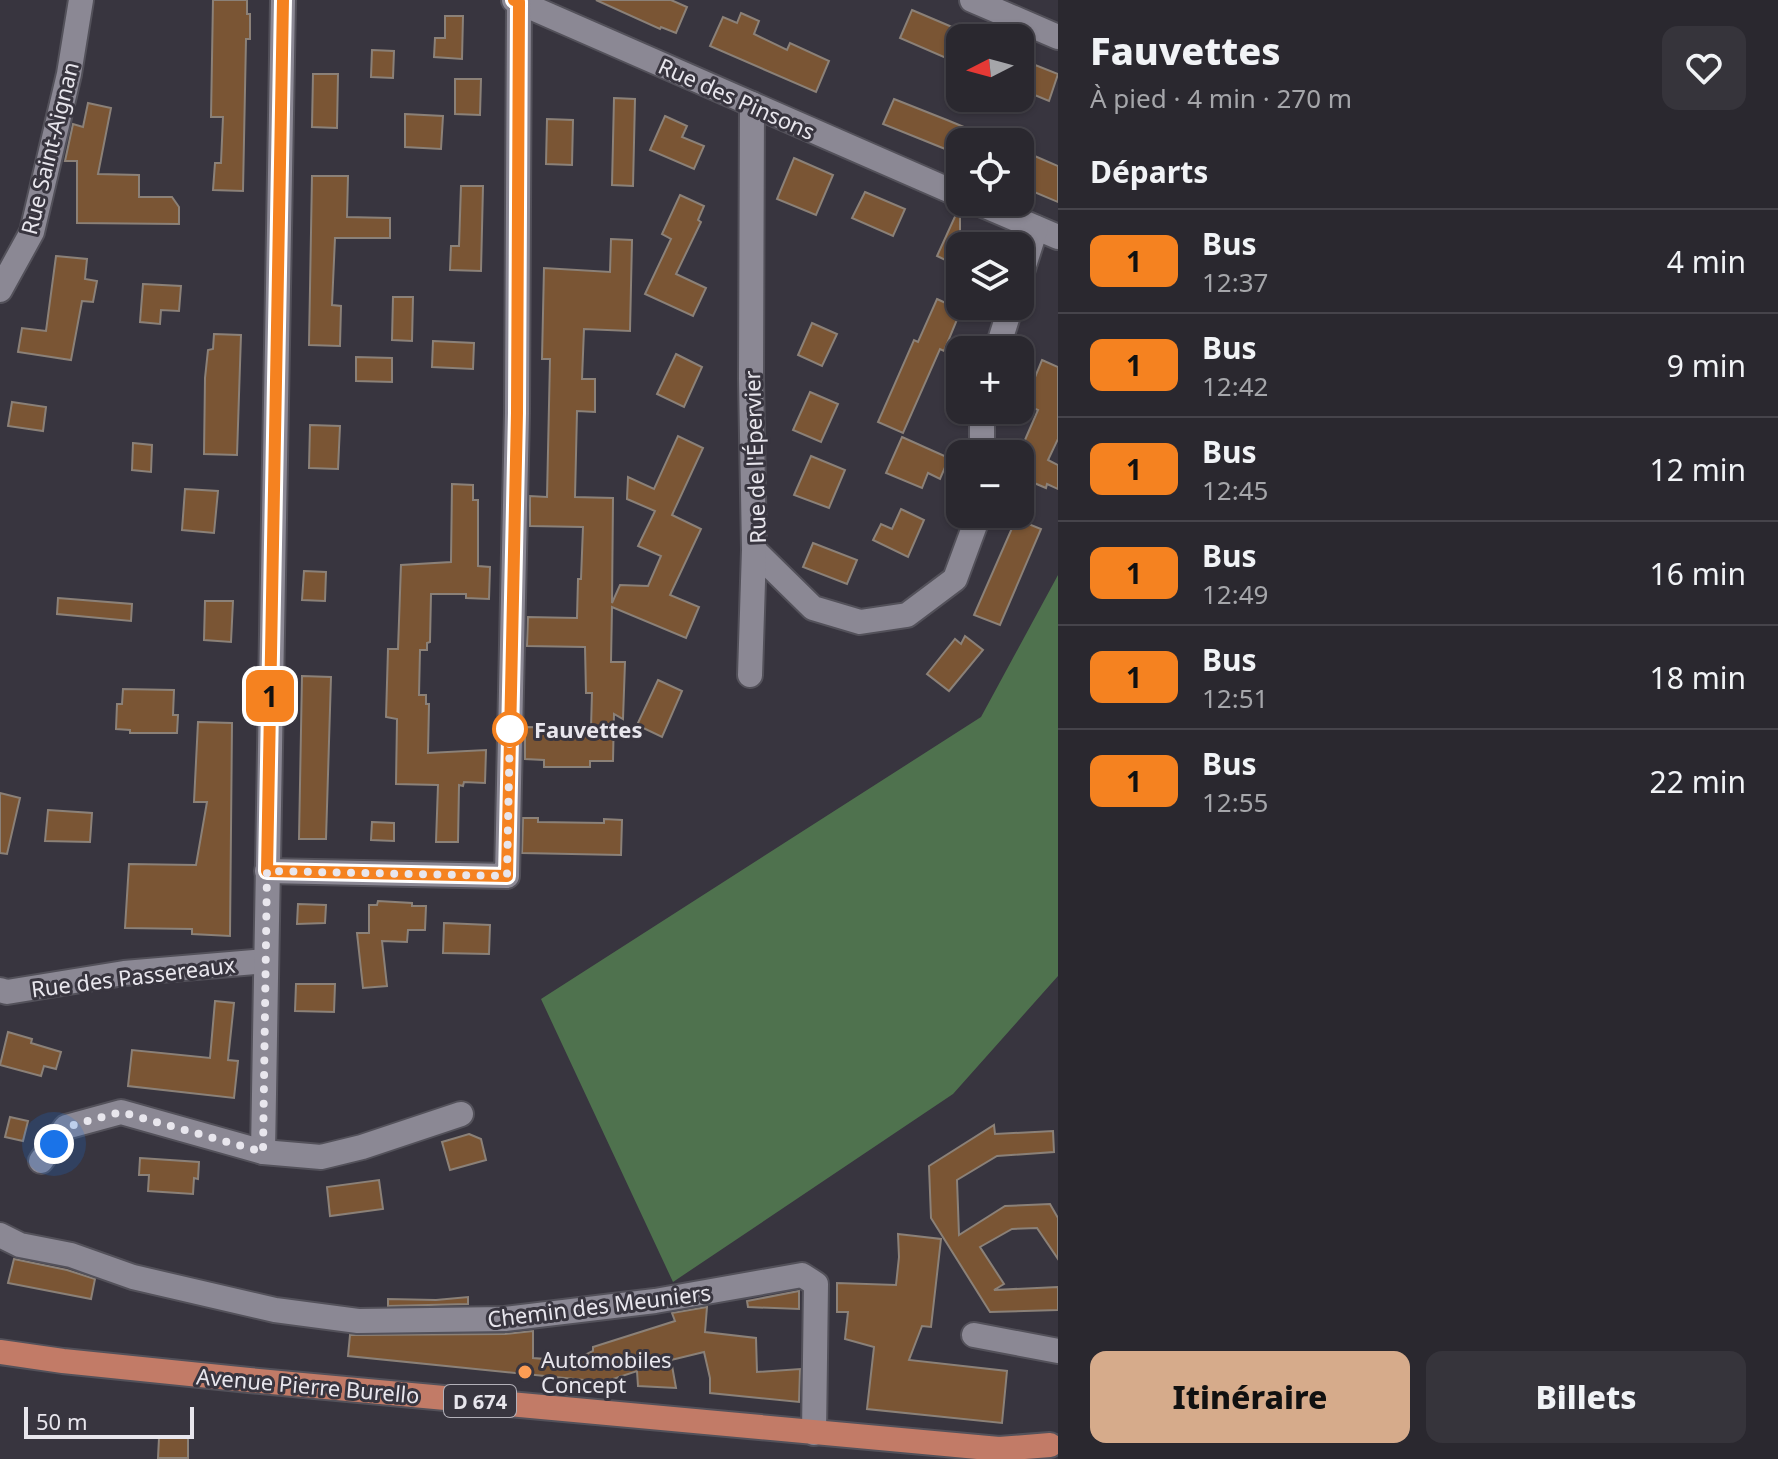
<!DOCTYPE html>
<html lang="fr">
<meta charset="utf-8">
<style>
body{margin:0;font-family:"Noto Sans",sans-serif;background:#36343b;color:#f1f3f6;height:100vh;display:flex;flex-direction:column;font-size:30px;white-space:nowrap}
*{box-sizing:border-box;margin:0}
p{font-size:26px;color:#a5a6aa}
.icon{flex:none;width:44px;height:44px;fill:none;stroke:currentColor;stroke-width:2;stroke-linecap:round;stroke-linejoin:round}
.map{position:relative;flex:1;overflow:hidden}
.details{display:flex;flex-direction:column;background:#2a282f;width:720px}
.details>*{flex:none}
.badge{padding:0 16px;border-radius:12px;font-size:28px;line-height:52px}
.needle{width:52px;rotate:264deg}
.tools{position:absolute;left:946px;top:24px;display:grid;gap:16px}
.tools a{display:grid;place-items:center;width:88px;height:88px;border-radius:16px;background:#2a282f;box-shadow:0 2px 6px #0004,0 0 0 2px #46444b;font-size:40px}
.scale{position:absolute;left:24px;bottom:20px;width:170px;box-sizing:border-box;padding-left:8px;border:4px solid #e8e6ed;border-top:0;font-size:22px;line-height:28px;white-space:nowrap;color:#e8e6ed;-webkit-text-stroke:6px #38353f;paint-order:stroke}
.you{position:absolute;width:40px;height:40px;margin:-20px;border:6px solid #fff;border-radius:50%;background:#1a73e8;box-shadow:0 0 0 12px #1a73e833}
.map>.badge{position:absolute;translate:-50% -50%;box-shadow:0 0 0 4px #fff}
h2{padding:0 32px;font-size:30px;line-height:72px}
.round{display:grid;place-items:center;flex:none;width:84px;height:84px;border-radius:16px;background:#36343b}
.headline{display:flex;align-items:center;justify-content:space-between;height:136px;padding:0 32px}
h1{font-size:38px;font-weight:800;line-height:60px}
.action{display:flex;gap:16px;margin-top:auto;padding:16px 32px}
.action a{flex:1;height:92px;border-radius:16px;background:#d6ab8b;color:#111;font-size:32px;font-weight:800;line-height:92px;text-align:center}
.action a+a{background:#36343b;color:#f1f3f6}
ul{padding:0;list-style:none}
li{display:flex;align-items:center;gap:24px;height:104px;padding:0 32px;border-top:2px solid #46444b}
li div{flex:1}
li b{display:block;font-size:30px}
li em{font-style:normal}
li .badge{min-width:88px;font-weight:700;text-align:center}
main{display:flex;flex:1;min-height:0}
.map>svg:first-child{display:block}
.forest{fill:#4f724e}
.building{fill:#7a5534;stroke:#8b8178;stroke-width:2}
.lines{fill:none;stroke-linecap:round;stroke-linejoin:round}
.minor-casing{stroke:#53515a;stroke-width:28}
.major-casing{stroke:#53515a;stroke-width:28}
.minor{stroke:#8b8894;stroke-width:24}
.major{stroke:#c27b67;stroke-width:24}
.line-casing{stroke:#fff;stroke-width:18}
.line{stroke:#f58220;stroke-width:12}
.walk{stroke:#e8e6ed;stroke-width:8;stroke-dasharray:0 14.4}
.stop-dot{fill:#fff;stroke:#f58220;stroke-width:4}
.poi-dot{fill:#fd9d54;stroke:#38353f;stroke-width:3}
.labels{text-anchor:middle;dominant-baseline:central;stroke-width:6;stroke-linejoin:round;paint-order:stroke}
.shield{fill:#38353f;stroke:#b3b1b9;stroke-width:2}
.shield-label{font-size:20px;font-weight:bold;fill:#e8e6ed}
.street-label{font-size:22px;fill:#e8e6ed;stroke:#38353f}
.stop-label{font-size:22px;font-weight:bold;fill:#e8e6ed;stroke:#38353f;text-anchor:start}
.poi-label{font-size:22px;fill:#e8e6ed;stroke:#38353f;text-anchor:start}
</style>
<main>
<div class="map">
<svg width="1058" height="1459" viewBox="0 0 1058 1459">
<rect width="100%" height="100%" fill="#38353f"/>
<!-- forest -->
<polygon class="forest" points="1058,575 1058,976 953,1094 673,1282 541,999 981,717"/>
<!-- building -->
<g class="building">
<polygon points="213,0 247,0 247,14 250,14 250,39 246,39 243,191 213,190 215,163 221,163 223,117 211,117"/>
<polygon points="596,0 671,0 687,7 676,33 661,27 660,29"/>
<polygon points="912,10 978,38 960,38 960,64 900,38"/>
<polygon points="741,13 759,21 754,34 787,50 790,43 829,61 816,92 710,46 723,17 737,23"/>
<polygon points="445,16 463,16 462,59 434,57 435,38 445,38"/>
<polygon points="372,50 394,51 393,78 371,77"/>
<polygon points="1020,59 1058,74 1049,101 1020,89"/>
<polygon points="313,74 338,74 337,128 312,127"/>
<polygon points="455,79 481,79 480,115 455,114"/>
<polygon points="614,98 635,99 633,186 612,185"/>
<polygon points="894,99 947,120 1000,142 960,142 960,155 918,138 883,124"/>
<polygon points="88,103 111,108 98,174 139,175 139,197 172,197 179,207 179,224 77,223 77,161 65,161 73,124 83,127"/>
<polygon points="405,114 443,116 441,149 405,147"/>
<polygon points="665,116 687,126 682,137 704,146 694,169 650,150"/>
<polygon points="547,119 573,120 572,165 546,164"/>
<polygon points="1030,154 1058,166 1058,202 1020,186 1020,176"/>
<polygon points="794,158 833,175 816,215 777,199"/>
<polygon points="312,176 348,176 347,217 390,218 390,238 335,238 332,305 341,306 340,346 309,345"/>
<polygon points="461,186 483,186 481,271 450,270 451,246 459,246"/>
<polygon points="865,192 905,209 893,236 852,218"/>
<polygon points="680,195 704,206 698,220 701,222 676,274 706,288 693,316 645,294 671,239 662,234"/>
<polygon points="958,210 960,210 960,267 937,256"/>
<polygon points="611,239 632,240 630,331 584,329 582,379 595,379 595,412 577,411 575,497 613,498 612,603 620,585 648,586 661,556 638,546 655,511 627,499 628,477 654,489 678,436 703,448 672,515 701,529 670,595 699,607 686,638 612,607 611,662 625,662 623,719 614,714 613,761 590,761 590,767 544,767 544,760 525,759 525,727 591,728 592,693 586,693 585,647 527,646 528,617 577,618 578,579 581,579 583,527 530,526 530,496 547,497 550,359 542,359 544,268 610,272"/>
<polygon points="56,256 87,259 85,279 97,281 93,302 82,301 71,360 18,352 22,328 46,331"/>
<polygon points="143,284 181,286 179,311 161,310 160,324 140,322"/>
<polygon points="393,297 413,297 412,341 392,340"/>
<polygon points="937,299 961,310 944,351 940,349 903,433 878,422 914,340 918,342"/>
<polygon points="812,323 837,334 822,366 798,355"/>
<polygon points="214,334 241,335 237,455 204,454 205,378 208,350 213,349"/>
<polygon points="433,341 474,343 473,369 432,367"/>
<polygon points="676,354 702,367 684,407 657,394"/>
<polygon points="356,357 392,358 392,382 356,381"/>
<polygon points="1042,360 1058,367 1058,439 1048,460 1058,465 1058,489 1047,484 1046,488 1020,477 1020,466 1027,451 1021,449 1038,410 1024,404"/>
<polygon points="810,392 838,404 821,442 793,430"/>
<polygon points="12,402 46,407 43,431 8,426"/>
<polygon points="310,425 340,426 338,469 309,468"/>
<polygon points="902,437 949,458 940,479 928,473 922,488 886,473"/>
<polygon points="133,443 152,445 151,472 132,470"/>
<polygon points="811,456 845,470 829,508 794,495"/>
<polygon points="452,484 473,485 473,500 478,500 478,566 490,567 489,599 466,598 466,594 431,594 430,642 427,643 427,650 420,650 419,695 426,695 426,704 429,704 428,753 486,750 485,783 464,782 463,786 459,785 458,842 436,842 438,785 396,784 397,719 386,717 388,649 398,649 401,565 451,562"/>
<polygon points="185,489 218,491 214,533 182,530"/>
<polygon points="901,509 924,520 908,557 873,540 881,524 892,529"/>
<polygon points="1016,519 1041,529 1000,625 974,615"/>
<polygon points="813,543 857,560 847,584 803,567"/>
<polygon points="304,571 326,572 325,601 302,600"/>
<polygon points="58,598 132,604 131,621 57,614"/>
<polygon points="205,601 233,601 231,642 204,640"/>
<polygon points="965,636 983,650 949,691 927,674 955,639 961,644"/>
<polygon points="302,676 331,677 326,839 299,839"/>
<polygon points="658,680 682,691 662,737 637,725"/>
<polygon points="123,689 174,690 173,715 178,715 177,733 130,733 130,730 116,729 117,704 122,704"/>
<polygon points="198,722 232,723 230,936 192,934 192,929 125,928 129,864 196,865 207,802 194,802"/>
<polygon points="0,793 20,798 7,854 0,853"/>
<polygon points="48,810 92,813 90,842 45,841"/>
<polygon points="523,818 538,818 538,822 604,823 604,819 622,820 621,855 522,853"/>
<polygon points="372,822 394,823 394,841 371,840"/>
<polygon points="378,901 412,903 412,906 426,906 425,930 408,930 407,942 382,941 387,986 363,988 357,933 369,933 369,905 377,905"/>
<polygon points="298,904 326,905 325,923 297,924"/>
<polygon points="444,923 490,925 489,954 443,953"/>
<polygon points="296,984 335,984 334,1012 295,1011"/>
<polygon points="215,1001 234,1003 228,1060 238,1061 234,1098 128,1086 132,1050 210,1058"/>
<polygon points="8,1032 32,1039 31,1043 61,1052 56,1069 44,1066 41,1076 0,1065"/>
<polygon points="10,1117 28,1121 23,1141 5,1137"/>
<polygon points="994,1125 995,1134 1053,1131 1054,1152 997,1156 957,1180 959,1235 1005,1206 1050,1204 1058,1218 1058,1259 1037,1228 1012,1229 980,1247 1004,1284 994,1290 1058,1287 1058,1310 990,1312 931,1218 929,1166"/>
<polygon points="469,1134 481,1139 486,1160 450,1170 442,1142"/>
<polygon points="140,1158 199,1162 198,1179 194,1178 193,1194 148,1191 149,1175 139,1175"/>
<polygon points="379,1180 383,1209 330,1216 327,1187"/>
<polygon points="898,1234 941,1239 931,1327 922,1326 909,1360 1007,1371 1002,1423 867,1409 874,1347 845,1339 848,1312 837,1312 837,1283 896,1285 899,1257"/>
<polygon points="14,1259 67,1270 95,1279 91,1299 8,1283"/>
<polygon points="799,1291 799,1309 748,1307 747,1301"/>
<polygon points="468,1297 468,1304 388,1306 388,1299 436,1300"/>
<polygon points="707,1307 705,1332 756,1338 757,1372 800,1369 799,1402 710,1393 710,1378 704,1352 671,1360 676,1388 638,1386 637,1371 604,1382 348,1356 350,1335 505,1334 533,1331 533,1358 573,1361 593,1351 593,1347 675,1321 672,1313"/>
<polygon points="159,1438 188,1438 188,1458 158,1458"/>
</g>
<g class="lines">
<!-- minor casing -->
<g class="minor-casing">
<g id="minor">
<polyline points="514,0 960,195"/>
<polyline points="972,0 1058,37"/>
<polyline points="752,104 751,379 754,550 813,608 860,622 907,615 955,579 979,514"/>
<polyline points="976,202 1058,237"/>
<polyline points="1020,278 1036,228"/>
<polyline points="0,290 32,232 69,74 81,0"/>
<polyline points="997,350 1011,306"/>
<polyline points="982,454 982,410"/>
<polyline points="750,675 754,550"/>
<polyline points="267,871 507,876 517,413 519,2"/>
<polyline points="0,990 7,992 124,973 266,961"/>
<polyline points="263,1152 283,0"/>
<polyline points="41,1161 66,1127 121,1112 263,1152 321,1157 362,1147 461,1114"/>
<polyline points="0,1235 20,1245 71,1255 133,1277 275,1310 358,1321 505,1319 655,1301 802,1275 816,1284 814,1433"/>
<polyline points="974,1335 1058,1351"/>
</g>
</g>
<!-- major casing -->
<g class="major-casing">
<polyline id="major" points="0,1352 63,1361 249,1380 999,1449 1050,1445"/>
</g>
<!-- minor -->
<use href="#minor" class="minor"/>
<!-- major -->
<use href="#major" class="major"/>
</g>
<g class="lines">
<!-- line casing -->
<g class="line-casing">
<polyline id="line" points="283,0 267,871 507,876 517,413 519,2 514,0"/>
</g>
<!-- line -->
<use href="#line" class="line"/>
<!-- walk -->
<polyline class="walk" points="54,1144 66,1127 121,1112 263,1152 267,871 507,876 510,724 510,729"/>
</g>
<!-- markers -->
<circle class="stop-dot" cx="510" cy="729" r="16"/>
<circle class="poi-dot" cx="525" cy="1372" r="8"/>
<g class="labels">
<!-- shield labels -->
<rect class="shield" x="444" y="1385" width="72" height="32" rx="6"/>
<g class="shield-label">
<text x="480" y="1401">D 674</text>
</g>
<!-- street labels -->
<g class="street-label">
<text transform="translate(737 98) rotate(24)">Rue des Pinsons</text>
<text transform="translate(49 148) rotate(-76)">Rue Saint-Aignan</text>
<text transform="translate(754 457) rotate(-92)">Rue de l'Épervier</text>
<text transform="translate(133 976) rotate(-7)">Rue des Passereaux</text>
<text transform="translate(599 1305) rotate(-7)">Chemin des Meuniers</text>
<text transform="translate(308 1385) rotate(5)">Avenue Pierre Burello</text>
</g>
<!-- stop labels -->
<g class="stop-label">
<text x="534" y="729">Fauvettes</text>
</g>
<!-- poi labels -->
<g class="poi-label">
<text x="541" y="1359">Automobiles<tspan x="541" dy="25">Concept</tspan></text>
</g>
</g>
</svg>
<div class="tools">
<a><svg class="needle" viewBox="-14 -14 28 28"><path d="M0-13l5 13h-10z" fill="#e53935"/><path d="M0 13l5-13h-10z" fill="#a5a6aa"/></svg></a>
<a><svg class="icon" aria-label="locate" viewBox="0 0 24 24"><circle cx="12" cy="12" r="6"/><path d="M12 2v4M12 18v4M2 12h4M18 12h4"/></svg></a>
<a><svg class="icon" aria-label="layers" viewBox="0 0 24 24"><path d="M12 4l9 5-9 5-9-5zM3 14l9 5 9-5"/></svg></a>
<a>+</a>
<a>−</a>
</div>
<div class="scale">50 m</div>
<div class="you" style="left:54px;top:1144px"></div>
<b class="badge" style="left:270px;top:696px;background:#f58220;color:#111">1</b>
</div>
<section class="details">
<div class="headline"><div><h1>Fauvettes</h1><p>À pied · 4 min · 270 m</p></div><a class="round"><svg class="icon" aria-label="heart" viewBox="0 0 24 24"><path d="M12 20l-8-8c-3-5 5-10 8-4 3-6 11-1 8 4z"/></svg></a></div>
<h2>Départs</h2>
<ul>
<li><span class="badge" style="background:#f58220;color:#111">1</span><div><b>Bus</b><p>12:37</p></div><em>4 min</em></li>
<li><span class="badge" style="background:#f58220;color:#111">1</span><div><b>Bus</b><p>12:42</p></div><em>9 min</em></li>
<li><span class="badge" style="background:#f58220;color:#111">1</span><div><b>Bus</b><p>12:45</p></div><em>12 min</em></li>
<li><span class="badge" style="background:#f58220;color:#111">1</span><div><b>Bus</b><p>12:49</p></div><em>16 min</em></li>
<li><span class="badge" style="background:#f58220;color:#111">1</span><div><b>Bus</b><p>12:51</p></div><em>18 min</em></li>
<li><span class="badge" style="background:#f58220;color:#111">1</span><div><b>Bus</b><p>12:55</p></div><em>22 min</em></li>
</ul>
<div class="action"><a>Itinéraire</a><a>Billets</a></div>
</section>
</main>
